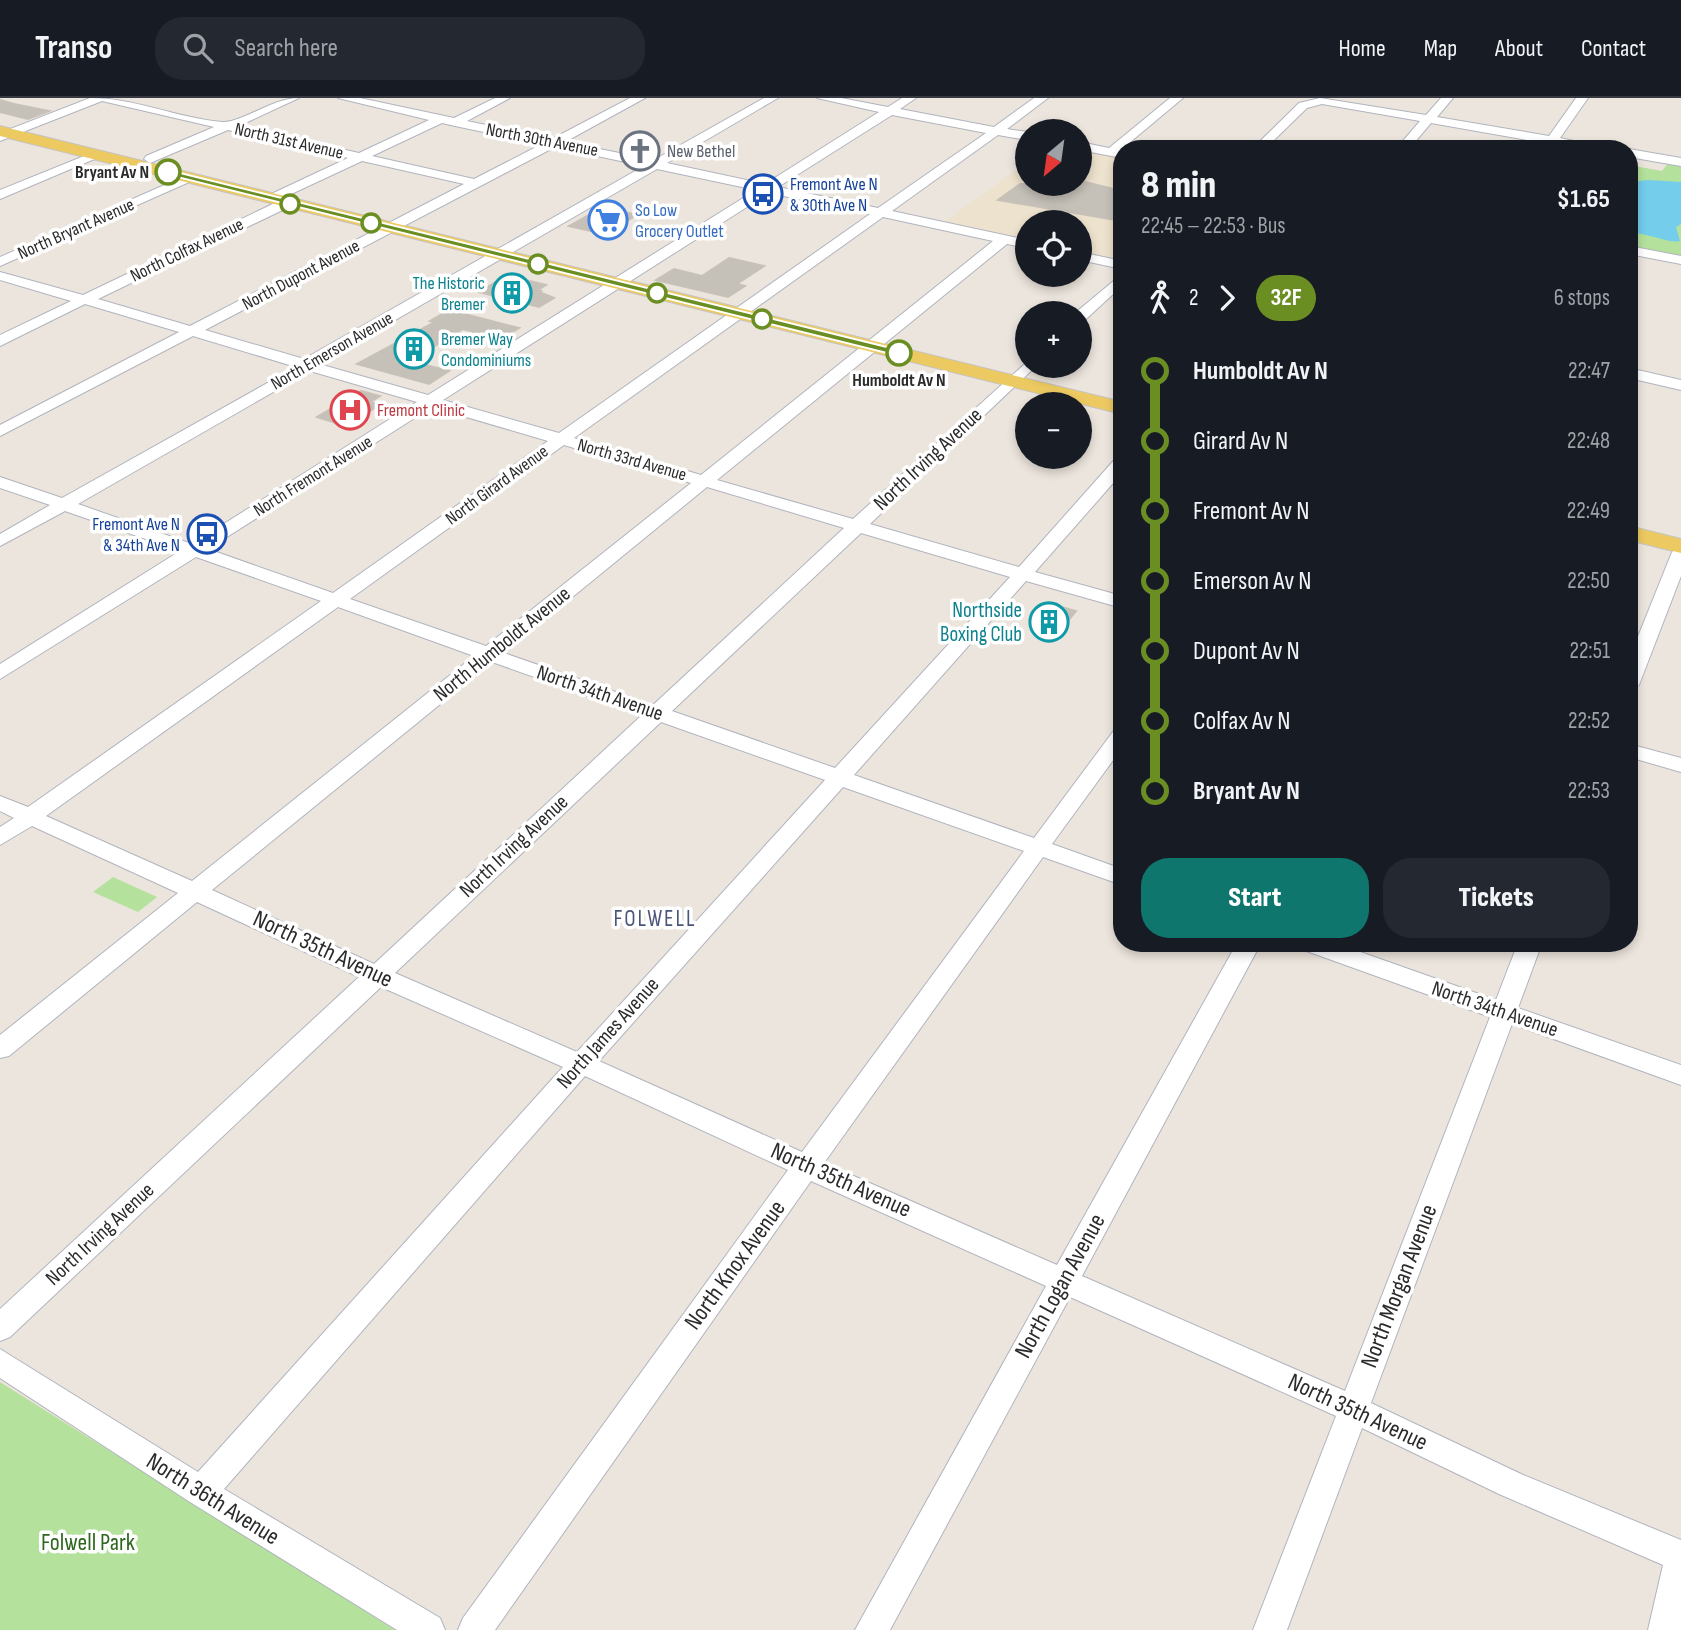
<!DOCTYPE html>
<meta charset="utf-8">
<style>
body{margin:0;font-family:"Sofia Sans Condensed",sans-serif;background:#242831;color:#f1f3f6;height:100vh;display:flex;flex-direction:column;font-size:26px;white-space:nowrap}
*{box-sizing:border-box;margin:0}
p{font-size:23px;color:#9ea1a6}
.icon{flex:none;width:38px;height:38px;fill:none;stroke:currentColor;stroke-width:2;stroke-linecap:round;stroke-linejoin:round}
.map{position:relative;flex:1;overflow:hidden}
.details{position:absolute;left:1113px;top:42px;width:525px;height:812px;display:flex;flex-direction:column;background:#171b24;border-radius:28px;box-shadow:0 4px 10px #0003}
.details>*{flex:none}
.badge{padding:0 14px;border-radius:23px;font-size:24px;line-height:46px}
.needle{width:46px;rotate:209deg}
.controls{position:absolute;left:1015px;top:21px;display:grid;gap:14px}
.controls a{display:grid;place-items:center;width:77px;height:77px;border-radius:50%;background:#171b24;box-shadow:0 4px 10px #0003;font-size:35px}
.map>.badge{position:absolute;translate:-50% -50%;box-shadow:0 0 0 4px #fff}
.legs{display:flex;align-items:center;gap:10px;height:77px;padding:0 28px;font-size:23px}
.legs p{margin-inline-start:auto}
.head{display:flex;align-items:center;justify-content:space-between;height:119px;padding:0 28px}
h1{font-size:38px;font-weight:800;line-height:52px}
.primary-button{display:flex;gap:14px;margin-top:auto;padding:14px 28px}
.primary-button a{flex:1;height:80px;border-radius:28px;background:#0f766e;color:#fff;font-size:28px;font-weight:800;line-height:80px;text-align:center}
.primary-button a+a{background:#242831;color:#f1f3f6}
ul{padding:0 28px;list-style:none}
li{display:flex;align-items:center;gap:24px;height:70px;font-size:26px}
li i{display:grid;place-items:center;width:10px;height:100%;margin:0 9px;background:currentColor}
li i::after{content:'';width:18px;height:18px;margin:-9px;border:5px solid;border-radius:50%;background:#171b24}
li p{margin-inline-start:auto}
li:first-child i{background:linear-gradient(#0000 50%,currentColor 0)}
li:last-child i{background:linear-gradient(currentColor 50%,#0000 0)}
header{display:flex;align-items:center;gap:42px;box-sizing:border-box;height:98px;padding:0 35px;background:#171b24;border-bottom:2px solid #363941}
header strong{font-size:33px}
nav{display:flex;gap:38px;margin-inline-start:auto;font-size:24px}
.search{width:490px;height:63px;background:#242831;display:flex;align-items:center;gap:18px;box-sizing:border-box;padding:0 24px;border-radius:28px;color:#9ea1a6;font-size:26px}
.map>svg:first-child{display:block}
.education{fill:#ede2cd}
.green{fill:#b4e19b}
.water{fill:#73cdeb}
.building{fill:#c5c0b8;stroke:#c7c1b7;stroke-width:2}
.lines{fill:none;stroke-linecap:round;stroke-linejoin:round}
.minor-casing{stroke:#b1b4be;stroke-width:2}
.major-casing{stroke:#c4c4c4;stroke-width:2}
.minor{fill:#fff;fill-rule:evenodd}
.major{fill:#edca61;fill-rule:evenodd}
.line-1{fill:#6b8e23;stroke:#fff;stroke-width:2}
.stop-1-dot{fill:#fff;stroke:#6b8e23;stroke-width:3.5}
.labels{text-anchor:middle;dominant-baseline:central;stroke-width:7;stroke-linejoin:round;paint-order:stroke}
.far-street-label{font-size:18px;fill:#2b2b2b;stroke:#fff}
.far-worship-label{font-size:18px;fill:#5b616d;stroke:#fff;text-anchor:start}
.far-stop-label{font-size:18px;font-weight:bold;fill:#2b2b2b;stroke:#fff;text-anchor:end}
.far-transit-label{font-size:18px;fill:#164399;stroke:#fff;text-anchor:start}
.far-shop-label{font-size:18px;fill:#366cbe;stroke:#fff;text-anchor:start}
.far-culture-label{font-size:18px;fill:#0d838f;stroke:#fff;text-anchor:end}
.far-health-label{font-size:18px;fill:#be3a42;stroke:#fff;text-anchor:start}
.street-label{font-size:21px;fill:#2b2b2b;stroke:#fff}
.culture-label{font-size:21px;fill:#0d838f;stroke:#fff;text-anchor:end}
.neighbourhood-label{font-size:23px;letter-spacing:2px;fill:#4c557a;stroke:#fff}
.near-street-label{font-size:24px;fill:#2b2b2b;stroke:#fff}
.near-park-label{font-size:24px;fill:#2d661c;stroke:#fff}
</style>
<header>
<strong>Transo</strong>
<div class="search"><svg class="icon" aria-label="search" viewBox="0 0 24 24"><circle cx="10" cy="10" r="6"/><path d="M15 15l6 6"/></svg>Search here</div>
<nav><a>Home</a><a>Map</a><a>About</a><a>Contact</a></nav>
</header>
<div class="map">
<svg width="1681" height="1532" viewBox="0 0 1681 1532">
<rect width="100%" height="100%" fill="#ece5dd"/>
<!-- education -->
<polygon class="education" points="1080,51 1122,59 1122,164 1080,155 1080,124 1027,124 1027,143 943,125 1027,64 1027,86 1080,86"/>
<!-- green -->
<g class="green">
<polygon points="1669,64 1681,66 1681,160 1629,150 1629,67 1662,73"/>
<polygon points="113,779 157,799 138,814 93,794"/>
<polygon points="0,1284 395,1532 0,1532"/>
</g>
<!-- water -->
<path class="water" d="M1648,82L1681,84V126L1676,129L1680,143C1670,146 1646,134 1629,135L1630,92L1639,83Z"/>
<!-- building -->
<g class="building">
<polygon points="0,2 14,6 49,13 28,21 0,14"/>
<polygon points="1081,83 1122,93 1122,123 998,102 1020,86 1080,86"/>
<polygon points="603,109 637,117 604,136 569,128"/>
<polygon points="729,160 764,168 737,186 745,188 728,199 656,182 674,171 702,178"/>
<polygon points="521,181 546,187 538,192 541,193 539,194 554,200 539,209 479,194 497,183 509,186"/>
<polygon points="449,212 519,230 501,241 463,231 410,263 449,273 429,286 357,266 435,224 430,223"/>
<polygon points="361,293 380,298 370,304 380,307 345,328 317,319"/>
<polygon points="1054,507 1076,513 1055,539 1032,532 1037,526 1031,524"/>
</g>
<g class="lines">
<!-- minor casing -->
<g class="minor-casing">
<g id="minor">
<path d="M90,0C136,0 177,20 222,24C242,25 272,0 299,0L239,28L359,55L429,22L338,0H360L454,20L495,0H510L467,23L552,41L630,0H645L565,44L654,62L764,0H778L667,65L765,86L879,14L817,0H841L888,9L902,0H916L900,11L994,29L1034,0H1048L1007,31L1027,34V42L998,37L892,113L1027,142V150L1007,146L717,382L853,421L1027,264V268H1036L1033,271L870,426L1019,469L1116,360L1122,359V375L1035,474L1122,498V510L1026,483L854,677L1034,740L1115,631L1122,629V650L1052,746L1122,771V787L1043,759L824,1065L1057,1167L1237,845H1261L1082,1178L1345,1293L1490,919L1301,851L1297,845H1335L1496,902L1518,845H1542L1518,910L1681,967V987L1512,926L1371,1305L1521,1376L1681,1442V1532H1648L1663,1467L1499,1396L1362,1330L1287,1532H1253L1336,1318L1070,1199L890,1532H855L1046,1188L811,1083L495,1532H458L463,1520L788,1072L585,978L224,1391L440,1520L445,1532H397L190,1404L0,1280V1251L198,1374L563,969L381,889L10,1239L0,1243V1211L359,879L197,804L9,958L0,960V937L178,795L32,728L0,747V729L14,720L0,713V698L28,709L321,503L196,459L0,581V566L180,453L65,413L0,448V436L50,407L0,390V379L62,400L296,269L193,238L0,338V327L179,234L85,206L0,248V237L71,203L0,182V174L83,197L281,102H291V108L98,201L190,228L464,86L362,63L272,105L265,101L267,98L348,60L228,32L150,65L144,61L146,58L214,29L102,3L0,43V35ZM892,17L986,35L878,110L778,89ZM442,25L455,28L542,46L474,81L372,58ZM555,49L644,68L304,261L205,232ZM657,71L756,92L428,297L319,266ZM769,95L870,116L559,335L443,302ZM883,119L993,143L701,377L574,340ZM310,273L417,304L192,446L78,406ZM432,309L548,343L333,495L208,451ZM564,347L691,385L486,548L350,501ZM707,389L844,430L653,607L504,555ZM861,435L1010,479L835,670L672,613ZM338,509L474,558L192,783L46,718ZM492,564L642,617L374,866L212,792ZM661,624L825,682L577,954L395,875ZM843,689L1024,753L802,1054L599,963Z"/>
<polygon points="1170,0 1183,0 1122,51 1122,60 1080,52 1080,44 1109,50"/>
<polygon points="1320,0 1426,17 1441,0 1453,0 1437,19 1549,38 1576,0 1588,0 1560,40 1610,51 1555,46 1552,51 1540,51 1544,45 1431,25 1409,51 1396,51 1420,23 1322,6 1307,10 1265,51 1252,51 1299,5"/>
<polygon points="1629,51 1681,60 1681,68 1629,59"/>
<polygon points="94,54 104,57 0,101 0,92"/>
<polygon points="185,78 196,81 0,168 0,159"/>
<polygon points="1629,148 1681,158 1681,166 1629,156"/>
<polygon points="1080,154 1122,163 1122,171 1080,162"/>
<polygon points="1122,176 1122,188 1085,222 1080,223 1080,215 1075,215"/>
<polygon points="1629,270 1681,282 1681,292 1629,280"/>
<polygon points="1681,449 1681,478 1639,587 1629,593 1629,561 1672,454"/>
<polygon points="1629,646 1681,660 1681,674 1629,659"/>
</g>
</g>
<!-- major casing -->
<g class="major-casing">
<g id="major">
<polygon points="0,28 1122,304 1122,316 0,38"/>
<polygon points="1629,428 1681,441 1681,455 1629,442"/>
</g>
</g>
<!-- minor -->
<use href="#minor" class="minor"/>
<!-- major -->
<use href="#major" class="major"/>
</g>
<!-- line-1 -->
<polygon class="line-1" points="168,72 899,252 904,255 899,258 165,76"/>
<!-- icons -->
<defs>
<g id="church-ring" transform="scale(2.0125)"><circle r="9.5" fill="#fff" stroke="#6b7280" stroke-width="1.5"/><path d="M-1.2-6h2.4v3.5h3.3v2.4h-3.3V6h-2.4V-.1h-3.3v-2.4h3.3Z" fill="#6b7280"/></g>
<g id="bus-ring" transform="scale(2.0125)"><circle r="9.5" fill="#fff" stroke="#1a4fb4" stroke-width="1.5"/><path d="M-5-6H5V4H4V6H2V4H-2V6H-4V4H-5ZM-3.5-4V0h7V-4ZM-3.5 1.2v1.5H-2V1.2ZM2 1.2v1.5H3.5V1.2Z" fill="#1a4fb4"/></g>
<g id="supermarket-ring" transform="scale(2.0125)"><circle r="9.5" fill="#fff" stroke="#3f7fe0" stroke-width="1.5"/><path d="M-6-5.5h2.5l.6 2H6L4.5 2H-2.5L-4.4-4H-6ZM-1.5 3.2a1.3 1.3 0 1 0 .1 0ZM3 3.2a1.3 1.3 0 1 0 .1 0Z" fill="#3f7fe0"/></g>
<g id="building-ring" transform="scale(2.0125)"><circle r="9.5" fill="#fff" stroke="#0f9aa8" stroke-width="1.5"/><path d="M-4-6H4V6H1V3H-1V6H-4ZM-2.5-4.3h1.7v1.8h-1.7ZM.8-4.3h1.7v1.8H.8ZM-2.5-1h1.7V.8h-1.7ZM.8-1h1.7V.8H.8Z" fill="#0f9aa8"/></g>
<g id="hospital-ring" transform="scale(2.0125)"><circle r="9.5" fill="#fff" stroke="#e0444e" stroke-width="1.5"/><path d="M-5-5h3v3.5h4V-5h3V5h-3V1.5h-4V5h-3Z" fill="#e0444e"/></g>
</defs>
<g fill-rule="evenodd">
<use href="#church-ring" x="640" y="53"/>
<use href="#bus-ring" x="763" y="96"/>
<use href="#supermarket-ring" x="608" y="122"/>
<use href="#building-ring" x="512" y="195"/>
<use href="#building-ring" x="414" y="251"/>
<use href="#hospital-ring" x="350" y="312"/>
<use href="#bus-ring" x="207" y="436"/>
<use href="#building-ring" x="1049" y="524"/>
</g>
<!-- markers -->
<g class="stop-1-dot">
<circle cx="168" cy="74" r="12"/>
<circle cx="290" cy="106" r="9"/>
<circle cx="371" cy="125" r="9"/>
<circle cx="538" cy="166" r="9"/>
<circle cx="657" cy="195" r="9"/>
<circle cx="762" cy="221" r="9"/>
<circle cx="899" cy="255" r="12"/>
</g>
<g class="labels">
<!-- far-street labels -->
<g class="far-street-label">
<text transform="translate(542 42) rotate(11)">North 30th Avenue</text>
<text transform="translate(289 43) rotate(13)">North 31st Avenue</text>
<text transform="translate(76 131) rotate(-24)">North Bryant Avenue</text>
<text transform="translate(187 152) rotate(-26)">North Colfax Avenue</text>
<text transform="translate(301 177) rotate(-28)">North Dupont Avenue</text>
<text transform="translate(332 253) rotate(-30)">North Emerson Avenue</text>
<text transform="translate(632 362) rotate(16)">North 33rd Avenue</text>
<text transform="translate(313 378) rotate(-32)">North Fremont Avenue</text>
<text transform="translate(497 387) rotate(-36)">North Girard Avenue</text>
</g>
<!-- far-worship labels -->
<g class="far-worship-label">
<text x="667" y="53">New Bethel</text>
</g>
<!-- far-stop labels -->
<g class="far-stop-label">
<text x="149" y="74">Bryant Av N</text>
<text x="899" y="282" text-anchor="middle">Humboldt Av N</text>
</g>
<!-- far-transit labels -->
<g class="far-transit-label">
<text x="790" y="86">Fremont Ave N<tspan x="790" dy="21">&amp; 30th Ave N</tspan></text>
<text x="180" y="426" text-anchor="end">Fremont Ave N<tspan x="180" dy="21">&amp; 34th Ave N</tspan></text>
</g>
<!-- far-shop labels -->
<g class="far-shop-label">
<text x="635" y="112">So Low<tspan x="635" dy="21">Grocery Outlet</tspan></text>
</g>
<!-- far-culture labels -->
<g class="far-culture-label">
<text x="485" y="185">The Historic<tspan x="485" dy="21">Bremer</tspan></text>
<text x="441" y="241" text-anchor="start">Bremer Way<tspan x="441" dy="21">Condominiums</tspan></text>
</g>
<!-- far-health labels -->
<g class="far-health-label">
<text x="377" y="312">Fremont Clinic</text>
</g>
<!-- street labels -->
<g class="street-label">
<text transform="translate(928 361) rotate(-43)">North Irving Avenue</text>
<text transform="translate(502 546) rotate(-39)">North Humboldt Avenue</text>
<text transform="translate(600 595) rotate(19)">North 34th Avenue</text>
<text transform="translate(514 748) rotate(-43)">North Irving Avenue</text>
<text transform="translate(1495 911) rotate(19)">North 34th Avenue</text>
<text transform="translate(608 935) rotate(-48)">North James Avenue</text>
<text transform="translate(100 1136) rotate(-43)">North Irving Avenue</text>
</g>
<!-- culture labels -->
<g class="culture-label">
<text x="1022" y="512">Northside<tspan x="1022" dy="24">Boxing Club</tspan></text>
</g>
<!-- neighbourhood labels -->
<g class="neighbourhood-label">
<text x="655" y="821">FOLWELL</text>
</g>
<!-- near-street labels -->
<g class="near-street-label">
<text transform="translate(323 851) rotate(25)">North 35th Avenue</text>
<text transform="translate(841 1082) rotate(24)">North 35th Avenue</text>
<text transform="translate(735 1167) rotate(-54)">North Knox Avenue</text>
<text transform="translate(1060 1188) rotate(-61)">North Logan Avenue</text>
<text transform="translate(1399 1188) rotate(-69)">North Morgan Avenue</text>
<text transform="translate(1358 1314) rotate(25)">North 35th Avenue</text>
<text transform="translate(213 1401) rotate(32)">North 36th Avenue</text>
</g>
<!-- near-park labels -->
<g class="near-park-label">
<text x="88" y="1444">Folwell Park</text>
</g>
</g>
</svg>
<div class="controls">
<a><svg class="needle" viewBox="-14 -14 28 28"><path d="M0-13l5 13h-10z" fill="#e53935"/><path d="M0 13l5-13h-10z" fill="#9ea1a6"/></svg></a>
<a><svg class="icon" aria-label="locate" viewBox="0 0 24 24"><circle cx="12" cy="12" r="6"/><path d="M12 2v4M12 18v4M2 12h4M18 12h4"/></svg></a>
<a>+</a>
<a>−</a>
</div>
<section class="details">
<div class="head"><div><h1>8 min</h1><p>22:45 – 22:53 · Bus</p></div><b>$1.65</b></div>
<div class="legs"><svg class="icon" aria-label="walk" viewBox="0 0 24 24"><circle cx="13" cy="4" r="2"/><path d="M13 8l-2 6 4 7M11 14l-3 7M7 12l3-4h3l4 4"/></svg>2<svg class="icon" aria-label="forward" viewBox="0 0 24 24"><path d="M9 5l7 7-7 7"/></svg><b class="badge" style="background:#6b8e23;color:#fff">32F</b><p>6 stops</p></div>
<ul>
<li><i style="color:#6b8e23"></i><b>Humboldt Av N</b><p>22:47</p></li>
<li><i style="color:#6b8e23"></i><span>Girard Av N</span><p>22:48</p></li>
<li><i style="color:#6b8e23"></i><span>Fremont Av N</span><p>22:49</p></li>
<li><i style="color:#6b8e23"></i><span>Emerson Av N</span><p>22:50</p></li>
<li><i style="color:#6b8e23"></i><span>Dupont Av N</span><p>22:51</p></li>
<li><i style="color:#6b8e23"></i><span>Colfax Av N</span><p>22:52</p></li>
<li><i style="color:#6b8e23"></i><b>Bryant Av N</b><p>22:53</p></li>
</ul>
<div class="primary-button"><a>Start</a><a>Tickets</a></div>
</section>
</div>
